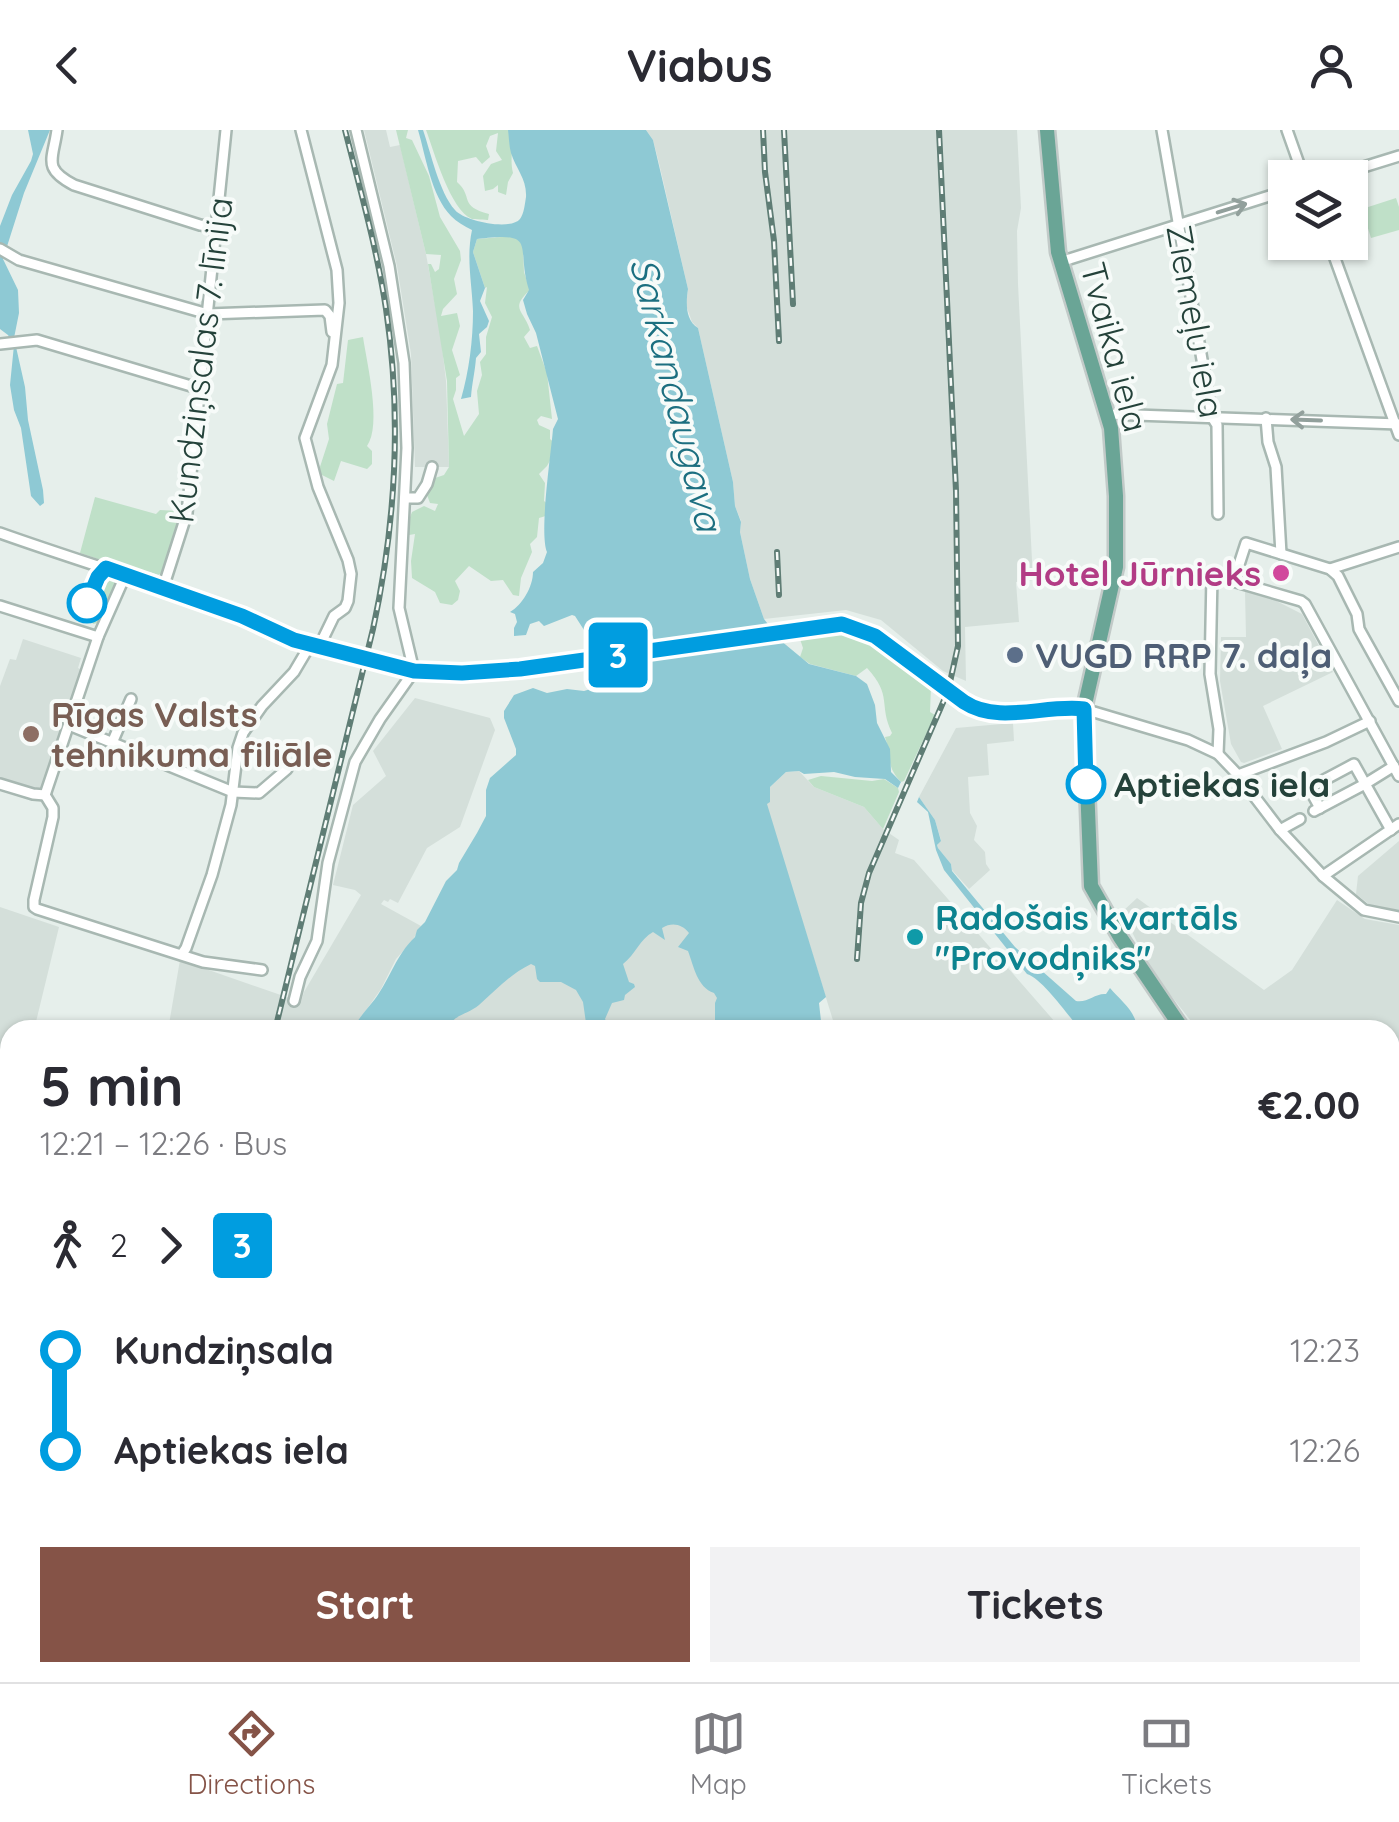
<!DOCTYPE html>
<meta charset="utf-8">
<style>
body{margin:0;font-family:Quicksand,sans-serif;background:#f2f2f3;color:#2b2b33;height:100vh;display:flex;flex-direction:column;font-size:38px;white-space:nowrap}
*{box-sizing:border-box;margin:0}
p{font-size:32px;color:#7c7c81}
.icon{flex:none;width:55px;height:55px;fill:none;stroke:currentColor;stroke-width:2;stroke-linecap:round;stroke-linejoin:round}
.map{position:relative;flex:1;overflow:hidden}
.panel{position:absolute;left:0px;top:890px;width:1400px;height:662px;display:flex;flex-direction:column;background:#fff;border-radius:30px 30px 0 0;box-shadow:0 2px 8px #0004}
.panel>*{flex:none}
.badge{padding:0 20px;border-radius:8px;font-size:35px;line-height:65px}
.fabs{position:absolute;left:1268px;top:30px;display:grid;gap:20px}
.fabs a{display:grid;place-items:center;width:100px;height:100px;border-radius:0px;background:#fff;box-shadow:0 2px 8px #0004;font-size:50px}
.map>.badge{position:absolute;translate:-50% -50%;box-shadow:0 0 0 5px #fff}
.legs{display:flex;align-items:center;gap:15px;height:110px;padding:0 40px;font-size:32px}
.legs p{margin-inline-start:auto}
.headline{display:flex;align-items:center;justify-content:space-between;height:170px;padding:0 40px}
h1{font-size:55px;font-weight:700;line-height:75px}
.button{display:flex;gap:20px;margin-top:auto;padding:20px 40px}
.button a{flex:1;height:115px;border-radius:0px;background:#855347;color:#fff;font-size:40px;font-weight:700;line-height:115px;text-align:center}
.button a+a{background:#f2f2f3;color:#2b2b33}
ul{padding:0 40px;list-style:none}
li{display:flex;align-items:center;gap:35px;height:100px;font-size:38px}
li i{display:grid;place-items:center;width:15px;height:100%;margin:0 12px;background:currentColor}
li i::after{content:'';width:25px;height:25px;margin:-12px;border:8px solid;border-radius:50%;background:#fff}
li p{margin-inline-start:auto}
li:first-child i{background:linear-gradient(#0000 50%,currentColor 0)}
li:last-child i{background:linear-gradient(currentColor 50%,#0000 0)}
header{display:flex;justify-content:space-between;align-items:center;height:130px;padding:0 40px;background:#fff;font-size:45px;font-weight:700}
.tab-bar{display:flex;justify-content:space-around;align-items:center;height:140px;border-top:2px solid #e1e1e2;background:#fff;font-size:28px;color:#7c7c81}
.tab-bar a{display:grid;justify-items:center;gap:5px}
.tab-bar .current{color:#855347}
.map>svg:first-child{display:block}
.built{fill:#d4dfda}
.green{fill:#bfe0c8}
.water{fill:#8ec9d4}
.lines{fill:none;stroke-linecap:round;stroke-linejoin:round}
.street-casing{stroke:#a8b8b2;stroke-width:14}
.secondary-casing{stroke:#a4bbb3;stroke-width:18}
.primary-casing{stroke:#c2cac8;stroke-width:19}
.street{stroke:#fff;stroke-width:9}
.secondary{stroke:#fff;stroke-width:12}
.primary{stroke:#6aa596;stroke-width:14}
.rail-casing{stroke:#5f7d75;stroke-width:6}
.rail{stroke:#f7fbf9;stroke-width:2.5;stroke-dasharray:8;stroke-linecap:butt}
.oneway{stroke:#92a09c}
.line-1-casing{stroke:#fff;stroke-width:22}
.line-1{stroke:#009de0;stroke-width:15}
.hotel-dot{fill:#d1479c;stroke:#f7fbf9;stroke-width:4}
.stop-1-dot{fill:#fff;stroke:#009de0;stroke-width:5}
.service-dot{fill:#5c6f8a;stroke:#f7fbf9;stroke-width:4}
.education-dot{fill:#8d6e63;stroke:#f7fbf9;stroke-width:4}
.culture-dot{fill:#0f9aa8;stroke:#f7fbf9;stroke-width:4}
.labels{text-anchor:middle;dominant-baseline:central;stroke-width:8;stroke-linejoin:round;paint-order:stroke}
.street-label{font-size:35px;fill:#24423a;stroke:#f7fbf9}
.hotel-label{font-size:35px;font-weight:bold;fill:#b23c85;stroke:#f7fbf9;text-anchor:end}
.service-label{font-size:35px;font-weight:bold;fill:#4e5e75;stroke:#f7fbf9;text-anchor:start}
.education-label{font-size:35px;font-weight:bold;fill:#785e54;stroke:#f7fbf9;text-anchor:start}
.stop-label{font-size:35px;font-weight:bold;fill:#24423a;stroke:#f7fbf9;text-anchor:start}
.culture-label{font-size:35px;font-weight:bold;fill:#0d838f;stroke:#f7fbf9;text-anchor:start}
.water-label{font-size:38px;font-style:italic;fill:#1c6f80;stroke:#f7fbf9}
</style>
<header><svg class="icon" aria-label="back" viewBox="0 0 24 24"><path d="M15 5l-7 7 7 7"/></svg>Viabus<svg class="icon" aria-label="person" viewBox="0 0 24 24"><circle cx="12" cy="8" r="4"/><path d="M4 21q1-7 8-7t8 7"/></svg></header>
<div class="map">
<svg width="1399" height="1552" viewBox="0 0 1399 1552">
<rect width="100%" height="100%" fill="#e6efeb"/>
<!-- built -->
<g class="built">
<polygon points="364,0 386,0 390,17 400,15 426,124 441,208 446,251 449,337 415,337 411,224 397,136"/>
<polygon points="646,0 1017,0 1021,78 1017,101 1018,154 1033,450 1016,452 1019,492 965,497 966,551 943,541 881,490 846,480 764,489 750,449 740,402 741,391 735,376 733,352 698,198 692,192 686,175 688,159 659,33 653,10"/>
<polygon points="1251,458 1302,484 1333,542 1263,576 1282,619 1244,633 1241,632 1231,614 1220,551 1221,507 1246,507 1245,461"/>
<polygon points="23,509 81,528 78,538 85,541 42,660 36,662 0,652 0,556 10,529 16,530"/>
<polygon points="415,568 490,588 495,600 460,697 427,718 398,773 390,769 388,772 384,770 381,774 421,796 412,811 396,829 381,859 355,896 353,898 345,896 342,900 168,900 180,830 301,872 304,862 361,765 355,760 333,755 353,675 386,646 373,621"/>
<polygon points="1013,593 1014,611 987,614 989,645 968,647 970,683 977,696 974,710 985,722 986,734 990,740 969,759 952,740 951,734 938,718 937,715 941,710 935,690 919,667 956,598"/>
<polygon points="799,641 814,657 864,677 883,699 899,710 895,723 914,730 1062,900 836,900 766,674 770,657 786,642"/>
<polygon points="1399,711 1399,780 1370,775 1356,764 1358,746"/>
<polygon points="1137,768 1264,860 1292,840 1337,770 1365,789 1399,795 1399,1109 1390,1100 1390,900 1198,900 1151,840 1122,782"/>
<polygon points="0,777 59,797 34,900 10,900 10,1542 594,1543 588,1552 0,1552"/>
<polygon points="680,786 700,804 732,900 440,900 446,884 532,825 631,809"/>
<polygon points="1390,1238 1399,1247 1399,1552 960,1552 960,1542 1390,1542"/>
</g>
<!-- green -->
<g class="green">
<path d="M396,0H408L406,8L412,10L429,46L440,87L460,121L461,130L454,149L457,164L443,179L441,186L457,183L460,196L452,220L460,245L456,248V260L453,269L464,306L479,284L477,261L482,245L480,232L486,224V207L492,187L485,173L487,157L485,158L473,122L477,109L512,106L518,108L523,117L524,142L530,160C509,179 524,180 530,200L524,207L530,218L537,216L547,243L552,289L541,286L537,290L539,295L550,300V309L558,316L547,336L539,344L545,353L544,371L549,375V385L539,388L537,407L530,414L532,422L521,448L519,466L513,465L503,450L491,451L469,436L455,451L460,461L458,470L452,475L440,473L435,462L412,448L411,431L415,404L409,405L405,400L412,382L424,376L435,381L438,374L430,373L427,365L432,349L444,345L449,337L447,251L428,134H431L435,142L439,139L441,125L426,124Z"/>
<path d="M426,0H511C515,17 509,26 513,43L508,52L506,65L498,62V55L493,59L485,61L483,46L491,34L502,30L496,21L498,3L490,6L486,16L490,27L482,34L476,27L458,31L457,52C474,67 458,76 489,84L488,90C487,90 473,89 472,89C450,80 434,21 426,0Z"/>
<polygon points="1396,68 1399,77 1399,100 1371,108 1362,79"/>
<path d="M363,207C367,234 382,295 367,316L372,321V334L367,339L341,331L334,351L318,343L329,309L327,294L337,254L343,253L348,210Z"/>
<polygon points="95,367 156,384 160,380 179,381 181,387 168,435 165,437 162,443 158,445 150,442 143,444 80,423"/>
<polygon points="109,446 116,449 116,456 98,493 93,494 88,486 101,453"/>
<path d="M834,502C873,506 900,534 931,557L930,582L935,585L904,651L901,652C885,635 892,627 885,607L890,606L892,603C878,574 893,566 867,538L856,546L810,534L800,527L803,518L799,506Z"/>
<polygon points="821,646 872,651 884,649 898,658 899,662 883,699 864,677 814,657 808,650"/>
</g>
<!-- water -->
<g class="water">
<polygon points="28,0 50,0 24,63 3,129 18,160 19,183 14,208 25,257 28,290 43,360 44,373 40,376 31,366 21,298 14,280 10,255 14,215 8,205 0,199 0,96 12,65 31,31 33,24"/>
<path d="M418,0H423C431,23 439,62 455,80C464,91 510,101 520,89C524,84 525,73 526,67C527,49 516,39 511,23C509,16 509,7 508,0H646L653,10L688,159C686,172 685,190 698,198L733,352L735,376L741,392L740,402L750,449L764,489L780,510L809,534L856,546L867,554L875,575L877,593L890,619L891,642L901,652L898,658L885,649L855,647L834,642L804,644L799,641L786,642L770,657V672L767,674L826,867L819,873L822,900H715V873L717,868L714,863C697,857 694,837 688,821L678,817L689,803C682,794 672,792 662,798L665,810L653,802C640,809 635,825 623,834L629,852L634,854L635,857L625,865L624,870L612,873L605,889L611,900H587L583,872L576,860L561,852H540L537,849L535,836L531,834C509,845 497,859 479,875C467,885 453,884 447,900H342L345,896L352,898L355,896C360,886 368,878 375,869C391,847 396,825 415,807L417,800L425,792L446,751L457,740L459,733L477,703L486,686V660L490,648L516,625V619L504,588V581L514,565L533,558L547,563L567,559L584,561L594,558H616L638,551L650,538L653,527L655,513L650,499C618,482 615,493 584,500L575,486L572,485L544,496L539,491L530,494L526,505L514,506V498L517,492L515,484L510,482C522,475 533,457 533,442L543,433L547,422C539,403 551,324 553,299L558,289L536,203L527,184L523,170L529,160C515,116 540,101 477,109L473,122L485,158L480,171L489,191L487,197L479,204L481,222L476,228C475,242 472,253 471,267L461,269C469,241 473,210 473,181C472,153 466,128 472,100C464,96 457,92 451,86C431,65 426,27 418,0Z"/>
<path d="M919,667L935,690L941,711L937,715L938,718L951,734L952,741L1015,817L1076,871C1088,873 1095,863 1106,864L1110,858C1121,871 1137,882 1137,900H1081C1067,885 1044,850 1027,844L944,740L936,720L928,682L917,672Z"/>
<polygon points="594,1543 950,1542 950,1552 588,1552"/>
</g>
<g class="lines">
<!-- street casing -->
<g class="street-casing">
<g id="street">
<path d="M57,0C53,30 42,38 74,55L200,95L217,97"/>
<polyline points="1162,0 1212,287 1217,295 1218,384"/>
<polyline points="1287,0 1304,48"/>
<polyline points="1328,48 1399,26"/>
<polyline points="1329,112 1399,305"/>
<polyline points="0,119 19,130 208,184 325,180 330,186 332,202"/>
<polyline points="1060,132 1285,61"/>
<polyline points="0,214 37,210 201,259"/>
<polyline points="1107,284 1399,294"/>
<polyline points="1266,288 1268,312 1276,337 1281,424"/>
<polyline points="405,368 418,368 427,354 432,337"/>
<path d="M0,403C73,429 147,451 219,477C253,489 285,507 319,517L334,486L345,478L348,471L351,444L348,430L318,357L305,308L332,235L339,173L337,140L301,0"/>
<polyline points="1330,439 1399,417"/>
<polyline points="1234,450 1246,413 1330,439 1338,446 1357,484 1359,499 1399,571"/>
<polyline points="163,458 187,383 226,0"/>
<polyline points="0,476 98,507"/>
<polyline points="1084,579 1188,610 1218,624 1238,645 1280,700 1323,746 1364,780 1399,787"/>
<polyline points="69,595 233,662 259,663 287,639"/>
<polyline points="112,613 131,569"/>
<polyline points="1218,624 1219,599 1210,544 1212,445 1301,471 1305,474 1399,646"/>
<polyline points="1238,645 1326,612 1370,591"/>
<polyline points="0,654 33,664 45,665"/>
<polyline points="45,665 53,678 53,687 34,770 34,777 37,779 203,832 262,840"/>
<polyline points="45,665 98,507 125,446"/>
<polyline points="1320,678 1309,658 1354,634 1391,700"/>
<polyline points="1314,681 1365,654 1394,636"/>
<polyline points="1280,700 1300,689"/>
<polyline points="1323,746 1399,694"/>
<polyline points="182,824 186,818 212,745 231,675 238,618 243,603 262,576 294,542 310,515"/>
<polyline points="294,871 300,847 317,811 328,733 355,632 380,589 414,541 399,478 407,318 404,233 389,136 356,0"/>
<polyline points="1153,1542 1172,1552"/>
</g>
</g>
<!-- secondary casing -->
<g class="secondary-casing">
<path id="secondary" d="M319,517L414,541L431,543L494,542L842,494L875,506L964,572C998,595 1045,574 1084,579"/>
</g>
<!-- primary casing -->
<g class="primary-casing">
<g id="primary">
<polyline points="1047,0 1058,122 1111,298 1116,366 1116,437 1084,579 1091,756 1120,807 1183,900"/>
<polyline points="1390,1129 1399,1137"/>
</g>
</g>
<!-- street -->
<use href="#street" class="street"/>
<!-- secondary -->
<use href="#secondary" class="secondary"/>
<!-- primary -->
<use href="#primary" class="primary"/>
<!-- rail casing -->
<g class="rail-casing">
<g id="rail">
<polyline points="763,0 765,42 774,111 779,211"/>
<polyline points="784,0 793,174"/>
<polyline points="777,422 779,465"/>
<polyline points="857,829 861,773 869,743 948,561 958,516 956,361 939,0"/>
<path d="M275,900L373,499C396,393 402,287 386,179C377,119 360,59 345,0"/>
<polyline points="0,1330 10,1330"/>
<polyline points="0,1452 10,1449"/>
<polyline points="43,1552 49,1542"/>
</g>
</g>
<!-- rail -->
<use href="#rail" class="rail"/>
</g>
<!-- one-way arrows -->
<defs><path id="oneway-shaft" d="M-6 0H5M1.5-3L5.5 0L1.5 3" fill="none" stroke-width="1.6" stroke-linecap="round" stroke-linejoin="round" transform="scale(2.5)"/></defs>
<g class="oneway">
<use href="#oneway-shaft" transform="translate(1232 78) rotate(-17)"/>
<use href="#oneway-shaft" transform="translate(1306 290) rotate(-178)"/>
</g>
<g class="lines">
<!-- line-1 casing -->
<g class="line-1-casing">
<path id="line-1" d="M87,473L98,447L106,438L242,486L294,510L414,541L462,543L520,539L842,494L875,506L964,572C999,595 1045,574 1084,579L1086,654"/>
</g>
<!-- line-1 -->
<use href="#line-1" class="line-1"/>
</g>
<!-- markers -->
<circle class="hotel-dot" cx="1281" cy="443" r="10"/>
<g class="stop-1-dot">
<circle cx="87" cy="473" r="18"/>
<circle cx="1086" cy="654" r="18"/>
</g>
<circle class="service-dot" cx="1015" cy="525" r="10"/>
<circle class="education-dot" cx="31" cy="604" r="10"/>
<circle class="culture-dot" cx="915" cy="807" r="10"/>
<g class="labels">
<!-- street labels -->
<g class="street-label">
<text transform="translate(1196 191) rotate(80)">Ziemeļu iela</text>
<text transform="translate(1115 217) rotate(75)">Tvaika iela</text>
<text transform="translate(200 230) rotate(-83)">Kundziņsalas 7. līnija</text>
</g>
<!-- hotel labels -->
<g class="hotel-label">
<text x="1261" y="443">Hotel Jūrnieks</text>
</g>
<!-- service labels -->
<g class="service-label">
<text x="1035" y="525">VUGD RRP 7. daļa</text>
</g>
<!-- education labels -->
<g class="education-label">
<text x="51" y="584">Rīgas Valsts<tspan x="51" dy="40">tehnikuma filiāle</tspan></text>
</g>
<!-- stop labels -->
<g class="stop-label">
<text x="1114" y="654">Aptiekas iela</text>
</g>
<!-- culture labels -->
<g class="culture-label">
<text x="935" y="787">Radošais kvartāls<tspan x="935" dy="40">"Provodņiks"</tspan></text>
</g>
<!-- water labels -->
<g class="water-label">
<text transform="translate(677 264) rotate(76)">Sarkandaugava</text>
</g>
</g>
</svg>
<div class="fabs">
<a><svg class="icon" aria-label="layers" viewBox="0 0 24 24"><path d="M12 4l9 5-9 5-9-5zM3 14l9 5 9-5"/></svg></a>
</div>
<b class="badge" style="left:618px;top:525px;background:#009de0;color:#fff">3</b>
<section class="panel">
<div class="headline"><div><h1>5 min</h1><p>12:21 – 12:26 · Bus</p></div><b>€2.00</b></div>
<div class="legs"><svg class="icon" aria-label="walk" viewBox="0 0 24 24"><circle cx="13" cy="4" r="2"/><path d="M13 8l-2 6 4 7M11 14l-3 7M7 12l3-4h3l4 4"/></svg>2<svg class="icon" aria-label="forward" viewBox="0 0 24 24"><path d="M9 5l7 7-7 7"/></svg><b class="badge" style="background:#009de0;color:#fff">3</b></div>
<ul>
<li><i style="color:#009de0"></i><b>Kundziņsala</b><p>12:23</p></li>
<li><i style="color:#009de0"></i><b>Aptiekas iela</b><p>12:26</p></li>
</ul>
<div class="button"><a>Start</a><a>Tickets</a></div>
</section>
</div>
<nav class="tab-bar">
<a class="current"><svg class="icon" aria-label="directions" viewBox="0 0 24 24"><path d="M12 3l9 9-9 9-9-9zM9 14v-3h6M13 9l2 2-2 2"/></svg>Directions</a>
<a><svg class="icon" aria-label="map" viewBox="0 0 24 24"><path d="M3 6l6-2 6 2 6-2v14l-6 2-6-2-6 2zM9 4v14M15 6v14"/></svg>Map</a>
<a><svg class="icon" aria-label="tickets" viewBox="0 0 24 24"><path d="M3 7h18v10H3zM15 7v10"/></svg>Tickets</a>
</nav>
